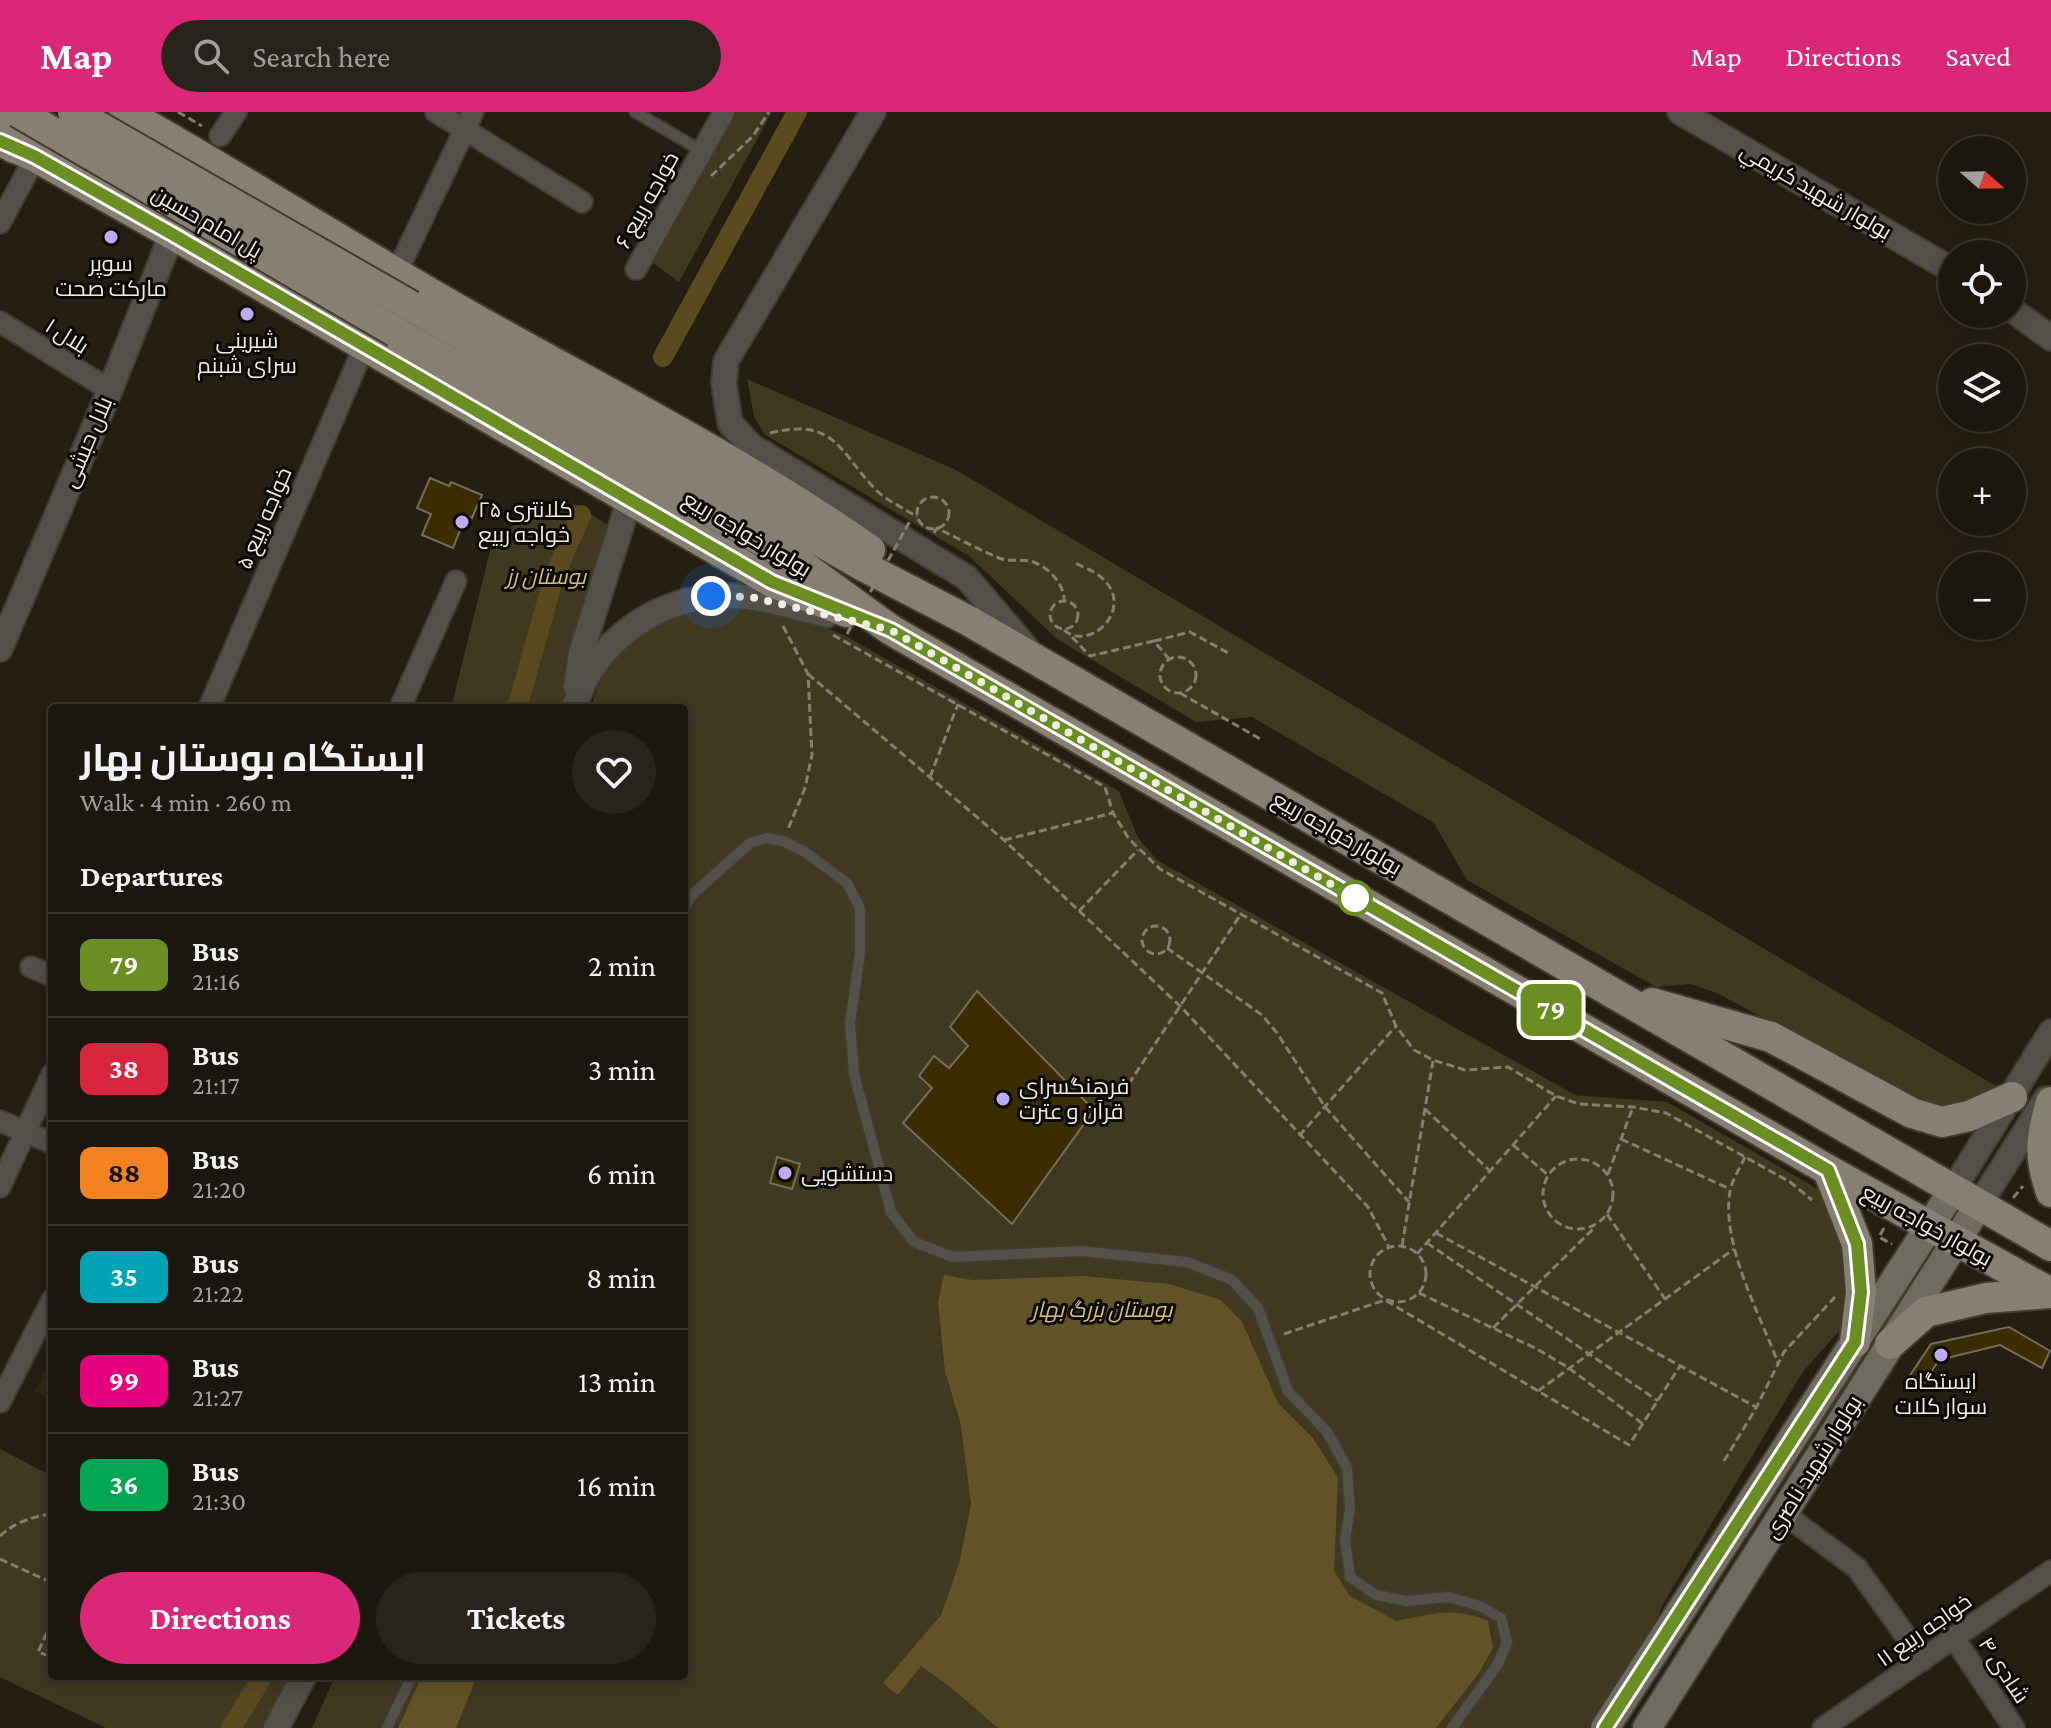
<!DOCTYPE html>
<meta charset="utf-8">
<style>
body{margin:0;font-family:"Crimson Pro",Cairo,serif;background:#28241b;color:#f1f3f6;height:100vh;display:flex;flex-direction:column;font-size:30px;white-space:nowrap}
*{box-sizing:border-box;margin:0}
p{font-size:26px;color:#a09f9d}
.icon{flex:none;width:44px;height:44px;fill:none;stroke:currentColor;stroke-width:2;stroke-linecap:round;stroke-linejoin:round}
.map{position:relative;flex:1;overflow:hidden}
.details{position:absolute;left:48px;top:592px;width:640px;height:976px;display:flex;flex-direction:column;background:#1b170d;border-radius:8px;box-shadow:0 4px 20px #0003,0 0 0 2px #39362e}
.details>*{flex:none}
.badge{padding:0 16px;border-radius:12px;font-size:28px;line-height:52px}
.needle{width:52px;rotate:110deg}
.fabs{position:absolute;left:1938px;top:24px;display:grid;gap:16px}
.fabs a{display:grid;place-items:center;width:88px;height:88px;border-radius:50%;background:#1b170d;box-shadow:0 4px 20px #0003,0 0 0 2px #39362e;font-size:40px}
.you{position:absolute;width:40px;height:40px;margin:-20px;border:6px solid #fff;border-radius:50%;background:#1a73e8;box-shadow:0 0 0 12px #1a73e833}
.map>.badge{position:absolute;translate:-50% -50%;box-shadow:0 0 0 4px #fff}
h2{padding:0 32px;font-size:30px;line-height:72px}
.round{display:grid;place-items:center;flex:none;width:84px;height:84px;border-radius:42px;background:#28241b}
.headline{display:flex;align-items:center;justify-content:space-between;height:136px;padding:0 32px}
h1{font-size:38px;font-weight:700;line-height:60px}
.action{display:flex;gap:16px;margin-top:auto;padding:16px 32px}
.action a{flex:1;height:92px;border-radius:48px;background:#db2777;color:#fff;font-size:32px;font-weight:700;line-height:92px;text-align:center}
.action a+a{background:#28241b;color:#f1f3f6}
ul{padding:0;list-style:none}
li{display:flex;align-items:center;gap:24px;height:104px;padding:0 32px;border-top:2px solid #39362e}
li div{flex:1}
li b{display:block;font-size:30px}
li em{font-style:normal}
li .badge{min-width:88px;font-weight:700;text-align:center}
header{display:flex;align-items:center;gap:48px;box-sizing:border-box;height:112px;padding:0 40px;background:#db2777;color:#fff}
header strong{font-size:38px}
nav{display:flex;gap:44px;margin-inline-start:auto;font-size:28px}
.search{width:560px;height:72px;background:#28241b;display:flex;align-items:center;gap:20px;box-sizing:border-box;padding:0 28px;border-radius:44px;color:#a09f9d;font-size:30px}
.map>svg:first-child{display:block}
.built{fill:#302813}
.green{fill:#413820}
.forest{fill:#625227}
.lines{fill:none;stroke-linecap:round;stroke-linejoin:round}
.canal{stroke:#5a4a1f;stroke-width:20}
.building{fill:#3c2d00;stroke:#736d5d;stroke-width:2}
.service-casing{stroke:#403c2e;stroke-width:14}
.minor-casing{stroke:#403c2e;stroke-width:24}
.tertiary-casing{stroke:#403c2e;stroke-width:28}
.secondary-casing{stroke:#403c2e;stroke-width:32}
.primary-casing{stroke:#403c2e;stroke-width:34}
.path{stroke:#837f72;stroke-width:3;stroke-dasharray:8 4;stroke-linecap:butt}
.service{stroke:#525049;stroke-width:10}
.minor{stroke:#525049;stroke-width:20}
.tertiary{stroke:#525049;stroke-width:24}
.secondary{stroke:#6f6b60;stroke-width:28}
.primary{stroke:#858072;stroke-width:30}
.primary-bridge-casing{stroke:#403c2e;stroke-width:34;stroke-linecap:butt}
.path-bridge{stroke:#837f72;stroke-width:3;stroke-dasharray:8 4;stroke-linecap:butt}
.primary-bridge{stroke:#858072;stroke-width:30}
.line-casing{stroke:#fff;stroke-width:18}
.line{stroke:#6b8e23;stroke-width:12}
.walk{stroke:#efece2;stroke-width:8;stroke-dasharray:0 14.4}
.poi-dot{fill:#c1a8f3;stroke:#0b0904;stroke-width:3}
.stop-dot{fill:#fff;stroke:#6b8e23;stroke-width:4}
.labels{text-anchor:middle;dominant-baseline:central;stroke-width:6;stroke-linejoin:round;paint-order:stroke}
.street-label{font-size:22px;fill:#efece2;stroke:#0b0904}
.poi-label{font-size:22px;fill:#efece2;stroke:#0b0904}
.park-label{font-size:22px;font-style:italic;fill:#d8bd77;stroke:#0b0904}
</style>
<header>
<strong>Map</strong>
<div class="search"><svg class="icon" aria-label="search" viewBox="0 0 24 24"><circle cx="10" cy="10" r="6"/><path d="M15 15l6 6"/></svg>Search here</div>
<nav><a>Map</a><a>Directions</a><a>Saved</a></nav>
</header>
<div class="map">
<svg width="2051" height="1616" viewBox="0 0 2051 1616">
<rect width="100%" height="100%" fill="#241f11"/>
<!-- built -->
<polygon class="built" points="52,1246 52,1288 35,1279"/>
<!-- green -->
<g class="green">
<polygon points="731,0 772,0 679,170 653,151"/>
<path d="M747,267L956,358L1996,974C1969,989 1949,1001 1918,990L1719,882L1691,872L1656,875L1467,768L1434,711L1252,605L1196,610L1057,527L969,444L764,322L754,304Z"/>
<polygon points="575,392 608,413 620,430 567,596 451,596 492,431 520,408"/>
<polygon points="735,494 784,501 842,522 1119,679 1138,726 1157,748 1575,983 1667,990 1818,1077 1839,1099 1853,1174 1848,1204 1840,1218 1802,1261 1662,1494 1650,1527 1593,1616 312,1616 335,1564 684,1564 684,596 591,596 598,571 631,525 673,498"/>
<polygon points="0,1337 52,1364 52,1564 292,1564 283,1587 263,1616 106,1616 0,1565"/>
</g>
<!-- forest -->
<g class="forest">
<path d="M944,1163L972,1168L1083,1164L1169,1172L1221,1188L1242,1210L1278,1291L1313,1326L1338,1366L1334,1459L1350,1484L1396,1509C1433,1502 1452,1494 1488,1509L1493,1536L1479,1561L1436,1616H998L948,1573L921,1554L898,1583L883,1571L941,1503L959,1452L971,1392L961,1313L945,1259L938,1190Z"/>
<polygon points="422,1564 477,1564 456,1616 398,1616"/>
</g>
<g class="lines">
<!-- canal -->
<g class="canal">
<polyline points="663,245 797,0"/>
<polyline points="517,596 554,465 581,403"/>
<polyline points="231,1616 263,1564"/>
</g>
</g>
<!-- building -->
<g class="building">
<polygon points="430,366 449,374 451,370 482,383 472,406 466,403 453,436 422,423 431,402 417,396"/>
<polygon points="977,879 1094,998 1012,1112 903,1011 932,976 919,964 934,944 949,956 968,934 950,915"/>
<polygon points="777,1045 800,1052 792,1077 770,1071"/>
<polygon points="2009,1215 2050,1239 2042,1256 2000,1233 1939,1248 1919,1279 1905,1271 1931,1232"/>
</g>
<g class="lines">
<!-- service casing -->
<g class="service-casing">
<g id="service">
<polyline points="635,0 702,39"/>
<polyline points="684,795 694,781 750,731 766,726 783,729 805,740 847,771 860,796 860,842 850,911 854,962 891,1100 914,1130 953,1145 1081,1139 1187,1150 1232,1168 1258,1196 1288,1279 1327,1320 1347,1356 1350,1397 1345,1428 1350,1465 1376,1483 1407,1489 1448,1485 1480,1494 1501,1506 1507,1530 1498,1552 1452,1616"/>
<polyline points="387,1616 412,1564"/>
</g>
</g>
<!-- minor casing -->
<g class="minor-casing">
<g id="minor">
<polyline points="436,0 582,90"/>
<polyline points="220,24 236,0"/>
<polyline points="0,111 32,51"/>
<polyline points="636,157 724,0"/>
<polyline points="396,162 473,0"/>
<polyline points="0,210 110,278"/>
<polyline points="209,596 364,235"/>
<polyline points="400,596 456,469"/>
<polyline points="31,855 52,864"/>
<polyline points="0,1009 52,1031"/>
<polyline points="0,1075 52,962"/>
<polyline points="0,1290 52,1188"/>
<polyline points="1784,1402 1857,1456 1923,1548"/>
<polyline points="1954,1526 2014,1616"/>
<polyline points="1823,1616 2051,1459"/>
</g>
</g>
<!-- tertiary casing -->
<g class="tertiary-casing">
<g id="tertiary">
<polyline points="873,0 726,249 724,272 730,311 751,334 967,466 1029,539"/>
<polyline points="1680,0 1952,158"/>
<polyline points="2012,198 2051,226"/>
<polyline points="0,537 110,278 172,122"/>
<polyline points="576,575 581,541 630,386"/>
<path d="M574,596C594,528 660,483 729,484C762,484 795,496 827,503"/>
<polyline points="1953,1078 2051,920"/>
<polyline points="1979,1093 2046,987"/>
<polyline points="276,1616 304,1564"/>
</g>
</g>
<!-- secondary casing -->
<g class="secondary-casing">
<g id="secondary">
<polyline points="1605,1616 1953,1078"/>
<polyline points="1647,1616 1979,1093"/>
</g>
</g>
<!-- primary casing -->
<g class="primary-casing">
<g id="primary">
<polyline points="1,0 4,21 14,36"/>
<path d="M124,0C240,65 352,137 468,203C603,279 743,349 870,438"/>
<polyline points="0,29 34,44 172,122 772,470 847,500"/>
<polyline points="411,194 863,454 969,509 2051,1134"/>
<polyline points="396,220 792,446 891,518 1828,1058 2051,1181"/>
<polyline points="1652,891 1771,925 1912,1001 1942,1010 1969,1004 2012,985"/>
<path d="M2051,990C2041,1025 2038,1044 2051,1080"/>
<polyline points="1828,1058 1857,1132 1861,1180 1855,1230"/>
<polyline points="1890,1232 1926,1200 1986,1186 2051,1181"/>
</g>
</g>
<!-- path -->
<g class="path">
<polyline points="178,0 202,14"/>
<polyline points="711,64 753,24 769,0"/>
<path d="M770,321C836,305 839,340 876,378C887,389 904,396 917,405"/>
<circle cx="933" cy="401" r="16"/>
<path d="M934,421L937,416C957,426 978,437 999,446C1009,450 1020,447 1030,449C1047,453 1065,472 1064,489"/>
<circle cx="1064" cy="503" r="14"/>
<polyline points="783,514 808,562 812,643 805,676 788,717"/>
<path d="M1064,518C1090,541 1136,496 1102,466C1095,459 1083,455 1075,451"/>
<polyline points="833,523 1105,675 1113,701 1129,727 1160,757 1382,881 1396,914 1414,938 1433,948 1465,958 1508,955 1556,984 1579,992 1633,995 1666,1001 1790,1070 1812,1088"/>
<polyline points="1072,525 1090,544 1154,529 1169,547"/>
<polyline points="1154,529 1190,520 1230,542"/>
<circle cx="1178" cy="563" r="18"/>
<polyline points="808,562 1004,728 1181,895 1368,1095 1389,1135"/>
<polyline points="1180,581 1262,628"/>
<polyline points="930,665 958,592"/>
<polyline points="1004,728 1113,701"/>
<polyline points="1079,799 1138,738"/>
<circle cx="1156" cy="828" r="14"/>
<polyline points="1167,836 1262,903 1277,921 1325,995 1409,1090"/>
<polyline points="1122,982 1241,802"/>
<polyline points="1425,997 1490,1059"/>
<polyline points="1299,1024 1396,914"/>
<polyline points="1621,1027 1730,1077"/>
<polyline points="1513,1033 1548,1063"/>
<path d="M1745,1045C1740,1056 1732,1068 1730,1079C1721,1133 1760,1202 1778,1251"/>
<circle cx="1578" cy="1082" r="35"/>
<polyline points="1608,1062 1633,995"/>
<polyline points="2013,1086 2023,1074"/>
<polyline points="1607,1102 1665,1187"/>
<polyline points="1884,1116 1879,1125 1892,1132"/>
<polyline points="1436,1121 1756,1295"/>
<polyline points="1427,1131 1658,1289"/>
<polyline points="1402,1134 1433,949"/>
<circle cx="1398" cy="1162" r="28"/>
<polyline points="1417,1142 1556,984"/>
<polyline points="1419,1181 1537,1237 1569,1256 1643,1312"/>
<polyline points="1493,1216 1595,1115"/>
<polyline points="1284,1222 1385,1188 1629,1333 1680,1254"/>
<polyline points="1538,1279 1734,1137"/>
<polyline points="1724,1349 1756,1296 1784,1240 1835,1185"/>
<path d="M0,1424C14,1411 33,1404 52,1402"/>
<polyline points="0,1447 48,1469"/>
<polyline points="52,1465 48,1469 48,1484 52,1489"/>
<polyline points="52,1510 38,1540 52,1545"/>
</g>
<!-- service -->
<use href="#service" class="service"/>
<!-- minor -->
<use href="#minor" class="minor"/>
<!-- tertiary -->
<use href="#tertiary" class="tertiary"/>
<!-- secondary -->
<use href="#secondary" class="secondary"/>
<!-- primary -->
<use href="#primary" class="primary"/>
<!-- primary-bridge casing -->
<g class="primary-bridge-casing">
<g id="primary-bridge">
<polyline points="18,0 396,220"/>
<polyline points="73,0 411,194"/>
</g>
</g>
<!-- path-bridge -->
<polyline class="path-bridge" points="847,522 910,409"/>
<!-- primary-bridge -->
<use href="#primary-bridge" class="primary-bridge"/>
</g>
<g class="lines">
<!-- line casing -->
<g class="line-casing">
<polyline id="line" points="0,29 34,44 172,122 772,470 891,518 1828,1058 1857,1132 1861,1180 1855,1230 1605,1616"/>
</g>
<!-- line -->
<use href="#line" class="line"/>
<!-- walk -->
<polyline class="walk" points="711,484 751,485 891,518 1355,786"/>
</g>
<!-- markers -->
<g class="poi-dot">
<circle cx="111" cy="125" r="8"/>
<circle cx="247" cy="202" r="8"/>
<circle cx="462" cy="410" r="8"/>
<circle cx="1003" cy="987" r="8"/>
<circle cx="785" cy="1061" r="8"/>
<circle cx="1941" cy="1243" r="8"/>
</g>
<circle class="stop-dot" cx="1355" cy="786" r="16"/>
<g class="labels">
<!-- street labels -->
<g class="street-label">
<text transform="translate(1816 79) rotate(30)">بولوار شهيد كريمي</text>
<text transform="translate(647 88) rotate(-61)">خواجه ربیع ۶</text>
<text transform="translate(207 110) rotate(30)">پل امام حسین</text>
<text transform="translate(67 224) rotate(32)">بلال ۱</text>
<text transform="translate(87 330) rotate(-67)">بلال حبشی</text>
<text transform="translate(264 406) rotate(-67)">خواجه ربیع ۵</text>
<text transform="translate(747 422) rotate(31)">بولوار خواجه ربیع</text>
<text transform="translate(1337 721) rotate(30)">بولوار خواجه ربیع</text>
<text transform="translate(1927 1113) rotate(29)">بولوار خواجه ربیع</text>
<text transform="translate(1813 1355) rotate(-58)">بولوار شهید ناصری</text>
<text transform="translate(1924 1518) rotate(-35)">خواجه ربیع ۱۱</text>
<text transform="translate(2004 1558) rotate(57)">شادی ۴</text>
</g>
<!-- poi labels -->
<g class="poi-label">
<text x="111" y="151">سوپر<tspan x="111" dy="25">مارکت صحت</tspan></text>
<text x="247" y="228">شیرینی<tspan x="247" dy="25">سرای شبنم</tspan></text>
<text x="478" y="397" text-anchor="start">کلانتری ٢۵<tspan x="478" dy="25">خواجه ربیع</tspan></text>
<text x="1019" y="974" text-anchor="start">فرهنگسرای<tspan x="1019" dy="25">قرآن و عترت</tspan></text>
<text x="801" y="1061" text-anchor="start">دستشویی</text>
<text x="1941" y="1269">ایستگاه<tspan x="1941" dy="25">سوار کلات</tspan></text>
</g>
<!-- park labels -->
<g class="park-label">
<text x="546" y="464">بوستان رز</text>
<text x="1102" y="1197">بوستان بزرگ بهار</text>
</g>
</g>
</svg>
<div class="fabs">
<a><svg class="needle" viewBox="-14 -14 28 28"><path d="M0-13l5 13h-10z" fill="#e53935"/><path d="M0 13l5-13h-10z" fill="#a09f9d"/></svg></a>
<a><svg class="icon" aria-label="locate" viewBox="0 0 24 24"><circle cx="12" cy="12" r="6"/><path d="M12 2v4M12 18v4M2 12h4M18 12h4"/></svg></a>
<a><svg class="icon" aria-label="layers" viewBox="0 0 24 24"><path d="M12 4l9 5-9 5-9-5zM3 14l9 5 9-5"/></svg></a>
<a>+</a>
<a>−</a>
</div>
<div class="you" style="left:711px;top:484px"></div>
<b class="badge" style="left:1551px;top:898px;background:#6b8e23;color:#fff">79</b>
<section class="details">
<div class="headline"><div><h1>ایستگاه بوستان بهار</h1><p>Walk · 4 min · 260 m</p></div><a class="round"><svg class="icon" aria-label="heart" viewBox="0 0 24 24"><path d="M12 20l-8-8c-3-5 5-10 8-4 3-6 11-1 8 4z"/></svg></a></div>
<h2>Departures</h2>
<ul>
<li><span class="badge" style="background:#6b8e23;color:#fff">79</span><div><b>Bus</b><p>21:16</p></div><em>2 min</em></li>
<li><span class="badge" style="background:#d7263d;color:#fff">38</span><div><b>Bus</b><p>21:17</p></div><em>3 min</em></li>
<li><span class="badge" style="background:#f58220;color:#111">88</span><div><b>Bus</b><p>21:20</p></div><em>6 min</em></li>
<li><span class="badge" style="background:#00a3b4;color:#fff">35</span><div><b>Bus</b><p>21:22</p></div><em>8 min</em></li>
<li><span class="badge" style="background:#e6007e;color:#fff">99</span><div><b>Bus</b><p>21:27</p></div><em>13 min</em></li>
<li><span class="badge" style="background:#00a651;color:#fff">36</span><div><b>Bus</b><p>21:30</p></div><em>16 min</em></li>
</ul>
<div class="action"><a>Directions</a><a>Tickets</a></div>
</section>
</div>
